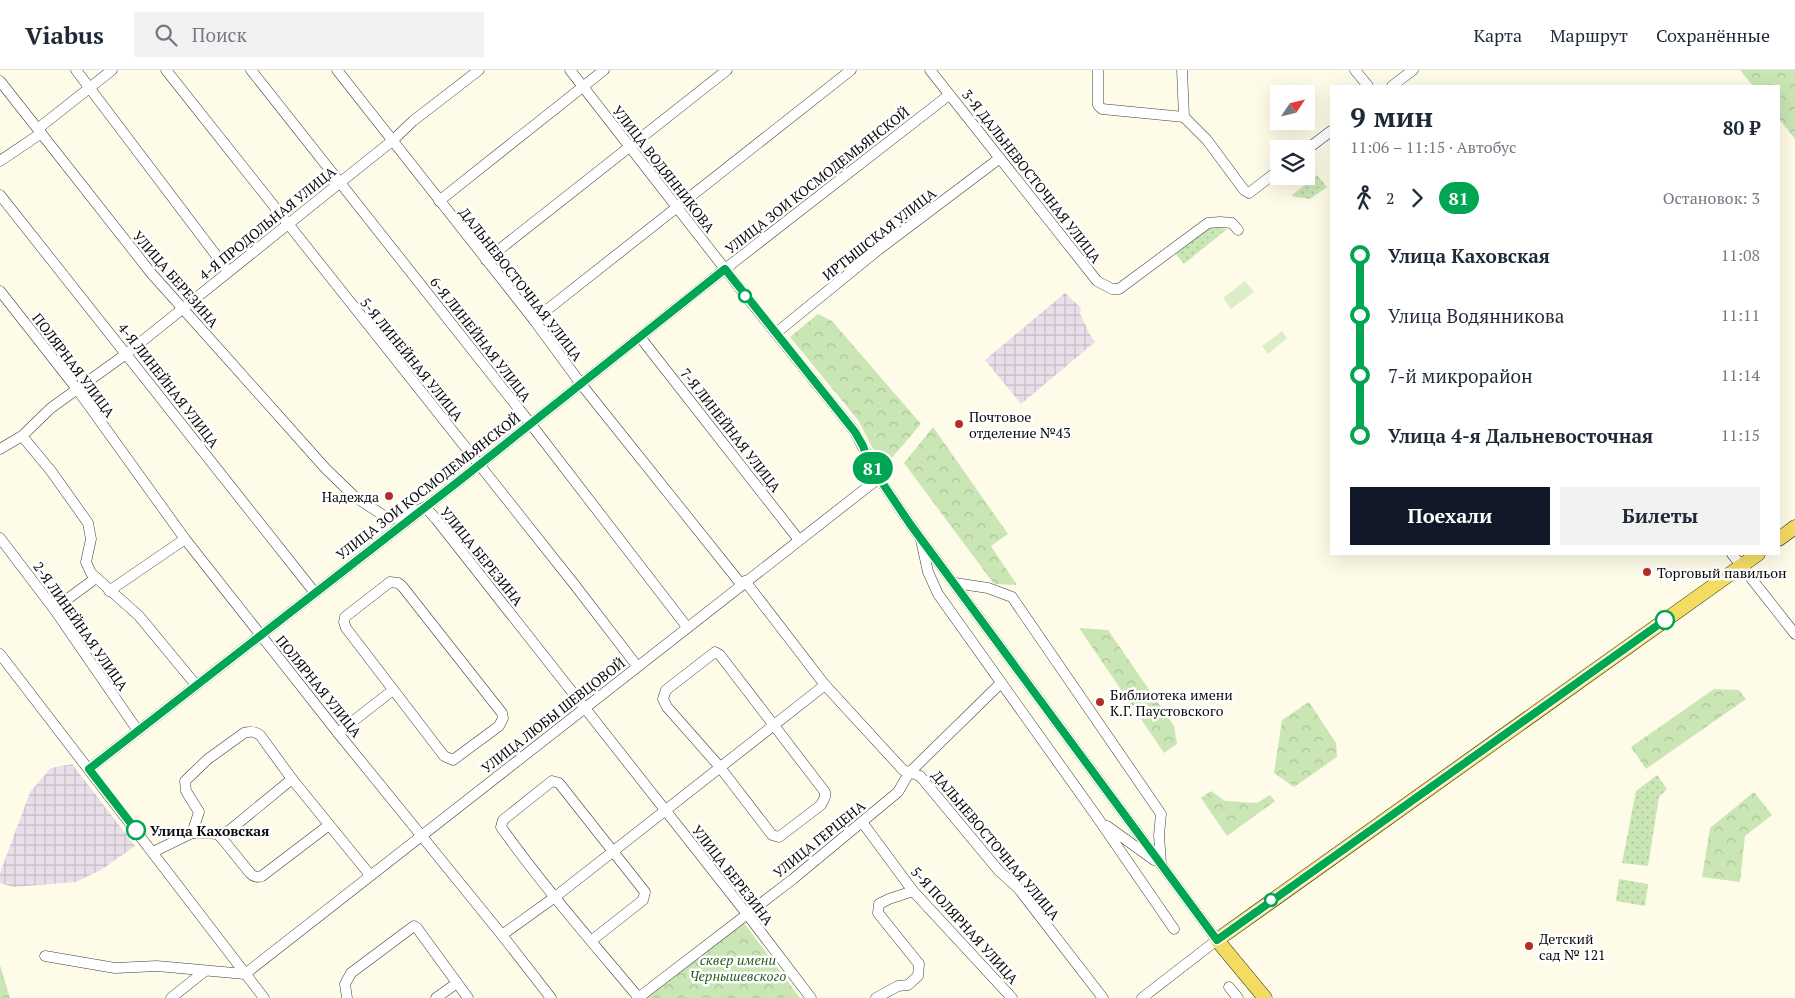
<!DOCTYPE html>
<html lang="ru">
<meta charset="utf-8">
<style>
body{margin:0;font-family:"PT Serif",serif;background:#f2f2f3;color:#1f2937;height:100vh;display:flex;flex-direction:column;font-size:19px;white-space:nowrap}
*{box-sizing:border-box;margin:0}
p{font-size:16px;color:#747a83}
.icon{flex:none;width:28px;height:28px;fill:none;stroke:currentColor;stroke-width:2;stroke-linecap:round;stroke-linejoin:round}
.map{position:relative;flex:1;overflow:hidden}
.drawer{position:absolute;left:1330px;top:15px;width:450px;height:470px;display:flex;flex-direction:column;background:#fff;border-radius:0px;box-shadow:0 5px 20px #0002}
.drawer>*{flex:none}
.badge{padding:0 10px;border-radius:16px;font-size:18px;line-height:32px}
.needle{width:32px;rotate:55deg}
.buttons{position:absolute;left:1270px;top:15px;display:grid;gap:10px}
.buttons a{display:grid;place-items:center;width:45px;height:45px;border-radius:0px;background:#fff;box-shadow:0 5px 20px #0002;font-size:25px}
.map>.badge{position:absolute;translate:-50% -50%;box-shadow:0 0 0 2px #fff}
.legs{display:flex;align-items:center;gap:8px;height:55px;padding:0 20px;font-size:16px}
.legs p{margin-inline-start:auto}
.head{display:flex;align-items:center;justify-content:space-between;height:85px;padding:0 20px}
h1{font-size:28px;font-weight:600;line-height:38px}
.primary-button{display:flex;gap:10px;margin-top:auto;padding:10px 20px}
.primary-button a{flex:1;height:58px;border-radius:0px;background:#111827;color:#fff;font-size:20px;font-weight:600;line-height:58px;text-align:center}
.primary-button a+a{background:#f2f2f3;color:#1f2937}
ul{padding:0 20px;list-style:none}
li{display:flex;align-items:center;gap:18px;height:60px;font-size:19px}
li i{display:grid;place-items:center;width:8px;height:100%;margin:0 6px;background:currentColor}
li i::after{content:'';width:12px;height:12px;margin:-6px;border:4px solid;border-radius:50%;background:#fff}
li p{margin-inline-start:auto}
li:first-child i{background:linear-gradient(#0000 50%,currentColor 0)}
li:last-child i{background:linear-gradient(currentColor 50%,#0000 0)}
header{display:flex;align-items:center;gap:30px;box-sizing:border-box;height:70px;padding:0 25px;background:#fff;border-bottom:1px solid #e0e1e3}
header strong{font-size:24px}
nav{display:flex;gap:28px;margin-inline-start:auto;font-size:18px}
.search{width:350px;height:45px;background:#f2f2f3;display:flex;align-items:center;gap:12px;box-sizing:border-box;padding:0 18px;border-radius:0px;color:#747a83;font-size:19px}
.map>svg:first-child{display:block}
.industrial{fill:url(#industrial-grid)}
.grass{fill:url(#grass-dots)}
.park{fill:url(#park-crowns)}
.pitch{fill:#ddeec6}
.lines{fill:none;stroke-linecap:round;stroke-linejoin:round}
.minor-casing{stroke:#3d3d3d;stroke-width:11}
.major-casing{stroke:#1b1b1b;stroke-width:15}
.minor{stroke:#fff;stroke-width:10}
.major{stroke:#f4dc63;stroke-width:14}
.line-1-casing{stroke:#fff;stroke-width:11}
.line-1{stroke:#00a651;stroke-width:8}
.stop-1-dot{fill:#fff;stroke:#00a651;stroke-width:2.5}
.poi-dot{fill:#b42d29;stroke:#fff;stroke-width:2}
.labels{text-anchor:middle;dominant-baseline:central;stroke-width:5;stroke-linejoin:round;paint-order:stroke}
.street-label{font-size:14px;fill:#0a0a0a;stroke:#fff}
.poi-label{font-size:14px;fill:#0a0a0a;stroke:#fff;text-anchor:start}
.stop-label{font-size:14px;font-weight:bold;fill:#0a0a0a;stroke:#fff;text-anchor:start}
.park-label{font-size:14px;font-style:italic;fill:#265e1e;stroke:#fff}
</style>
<header>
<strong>Viabus</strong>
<div class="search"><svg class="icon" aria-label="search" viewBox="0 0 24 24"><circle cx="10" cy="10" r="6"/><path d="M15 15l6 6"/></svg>Поиск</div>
<nav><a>Карта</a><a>Маршрут</a><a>Сохранённые</a></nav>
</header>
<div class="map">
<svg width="1795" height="928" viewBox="0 0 1795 928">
<defs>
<pattern id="industrial-grid" width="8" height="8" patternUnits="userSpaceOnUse" patternTransform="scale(1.25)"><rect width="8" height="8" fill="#e9dee9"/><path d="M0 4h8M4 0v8" fill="none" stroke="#c6bdc6"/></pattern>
<pattern id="grass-dots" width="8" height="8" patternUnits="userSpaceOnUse" patternTransform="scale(1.25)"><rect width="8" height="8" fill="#cae6b4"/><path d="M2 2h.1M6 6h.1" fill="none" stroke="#acc499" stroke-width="1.8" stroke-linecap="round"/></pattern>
<pattern id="park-crowns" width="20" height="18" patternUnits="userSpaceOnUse" patternTransform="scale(1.25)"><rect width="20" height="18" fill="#cae6b4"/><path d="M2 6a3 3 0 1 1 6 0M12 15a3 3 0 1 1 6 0" fill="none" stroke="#acc499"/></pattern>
</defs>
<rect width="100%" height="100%" fill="#fefce8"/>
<!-- industrial -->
<g class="industrial">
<polygon points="1065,223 1081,238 1080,243 1089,263 1095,272 1021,334 985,290"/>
<polygon points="72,694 135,776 101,800 76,812 13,817 0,813 0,803 30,722 51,698"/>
</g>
<!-- grass -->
<g class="grass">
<polygon points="1317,105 1327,117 1310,129 1291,126"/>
<polygon points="1213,157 1227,159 1184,194 1175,183 1205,159"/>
<polygon points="1657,705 1667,719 1659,727 1648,796 1622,793 1636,721"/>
<polygon points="1619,809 1648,814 1645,836 1616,831"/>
</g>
<!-- park -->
<g class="park">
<polygon points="1740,0 1795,0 1795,69 1779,49 1779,16 1753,16"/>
<polygon points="818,244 832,251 921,354 889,391 880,392 858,350 790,267"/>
<polygon points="933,357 1008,464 991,476 1017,515 994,514 904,393"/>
<polygon points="1079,558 1108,560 1174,656 1177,674 1164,683"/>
<polygon points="1714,619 1739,620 1746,629 1646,699 1631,677"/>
<polygon points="1309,632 1336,673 1337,687 1294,717 1274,703 1282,650"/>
<polygon points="1211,721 1225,731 1257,733 1270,725 1275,731 1227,766 1201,728"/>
<polygon points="1754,722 1772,745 1745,766 1740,812 1702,807 1710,758"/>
<polygon points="744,853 800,928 647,928"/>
<polygon points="0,895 10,928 0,928"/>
</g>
<!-- pitch -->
<g class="pitch">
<polygon points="1245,211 1254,222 1231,239 1223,228"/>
<polygon points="1282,261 1287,268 1268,284 1262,276"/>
</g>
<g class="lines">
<!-- minor casing -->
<g class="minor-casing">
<g id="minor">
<polyline points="76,0 228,201"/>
<polyline points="166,0 574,514 637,596"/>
<polyline points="251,0 530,353 687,557"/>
<polyline points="337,0 534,250 581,314 741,514"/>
<polyline points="570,0 746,226 855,362 879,408 910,454 1217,870 1142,928"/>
<polyline points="930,0 1097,211 1112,219 1119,219 1208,153 1220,152 1232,153 1238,160"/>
<polyline points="1098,0 1098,35 1102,39 1184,47"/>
<polyline points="1182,0 1184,47 1207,70 1244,120 1249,123 1279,100"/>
<polyline points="1355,0 1368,16"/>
<polyline points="0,11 151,203 326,399 355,427 389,449 400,448 425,437 436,449 747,844 811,928"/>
<polyline points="1392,16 1413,0"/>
<polyline points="1306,80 1331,61"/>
<polyline points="0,91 40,64 40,57 112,0"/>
<polyline points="0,125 315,523"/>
<polyline points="439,131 604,0"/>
<polyline points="486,190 727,0"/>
<polyline points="0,221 77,319 185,469 338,663 502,865 551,928"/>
<polyline points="534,250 851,0"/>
<polyline points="776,263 878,180 1000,88"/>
<polyline points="640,267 799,470"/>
<polyline points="22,366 51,401 88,453 91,469 86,492 91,503 139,546 196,615"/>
<polyline points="0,379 22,366 51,338 126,284 392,71 413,51 479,0"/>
<polyline points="0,468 54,539 138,661"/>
<polyline points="921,470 928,502 938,524 1097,747 1174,859"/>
<polyline points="1732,484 1795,564"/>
<polyline points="745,511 825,615 903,700 920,706 999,801 1018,818 1103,928"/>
<polygon points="390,512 398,513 402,516 502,643 503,648 499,656 453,690 444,686 346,558 344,552 345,547"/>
<polyline points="955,513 988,518 1012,527 1161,744 1159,765 1161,794"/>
<polyline points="109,521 185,469"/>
<polyline points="54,539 96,508"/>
<polygon points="715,582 720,585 825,722 825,727 821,735 779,767 772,765 719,696 667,637 663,629 666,620"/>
<polyline points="0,584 264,928"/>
<polyline points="338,663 393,620"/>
<polyline points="89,699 459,411 725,199 949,25"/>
<polyline points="862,752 913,821 1012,928"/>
<polyline points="1107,756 1154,790"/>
<polyline points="192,763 213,763 220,766 225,764 292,709"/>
<path d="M220,766L250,803C254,807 257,808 262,806L329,755"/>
<path d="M153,782L192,763L199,742L186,721L185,711L208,689L244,663C250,661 254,661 260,665L292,709L370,805"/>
<polyline points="502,865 555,827 825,615"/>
<path d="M591,871L643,830L645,822L559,713L552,711L503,750L501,757C543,816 592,872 639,928"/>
<polyline points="45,886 115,898 157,896 245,904 879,408"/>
<polyline points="1229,917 1238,928"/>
<polyline points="171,928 205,901"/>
<polyline points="347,928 345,914 351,903 414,856 417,858 468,928"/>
<polyline points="436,928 457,913"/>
<polyline points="638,928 793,809 898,722 909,703 1001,613"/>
<polyline points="876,928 898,916 908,915 918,906 919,894 878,843 879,834 889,829 913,821"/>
</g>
</g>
<!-- major casing -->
<g class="major-casing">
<g id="major">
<polyline points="1779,469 1795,457"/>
<polyline points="1265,928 1217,870 1758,484"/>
</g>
</g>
<!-- minor -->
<use href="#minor" class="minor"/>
<!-- major -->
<use href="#major" class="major"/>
</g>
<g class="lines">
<!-- line-1 casing -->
<g class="line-1-casing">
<polyline id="line-1" points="136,760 89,699 459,411 725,199 855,362 863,376 869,393 910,454 1217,870 1665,550"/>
</g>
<!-- line-1 -->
<use href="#line-1" class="line-1"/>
</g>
<!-- markers -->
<g class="stop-1-dot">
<circle cx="745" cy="226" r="6"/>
<circle cx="1665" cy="550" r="9"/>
<circle cx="136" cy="760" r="9"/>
<circle cx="1271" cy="830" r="6"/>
</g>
<g class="poi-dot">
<circle cx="959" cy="354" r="5"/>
<circle cx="389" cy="426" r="5"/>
<circle cx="1647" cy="502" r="5"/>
<circle cx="1100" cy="632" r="5"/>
<circle cx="1529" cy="876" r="5"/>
</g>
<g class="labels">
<!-- street labels -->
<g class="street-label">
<text transform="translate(664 99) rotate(52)">УЛИЦА ВОДЯННИКОВА</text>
<text transform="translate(1032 106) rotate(52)">3-Я ДАЛЬНЕВОСТОЧНАЯ УЛИЦА</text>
<text transform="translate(817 110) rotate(-38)">УЛИЦА ЗОИ КОСМОДЕМЬЯНСКОЙ</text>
<text transform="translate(267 153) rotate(-39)">4-Я ПРОДОЛЬНАЯ УЛИЦА</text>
<text transform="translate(879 164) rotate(-38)">ИРТЫШСКАЯ УЛИЦА</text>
<text transform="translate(176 209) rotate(49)">УЛИЦА БЕРЕЗИНА</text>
<text transform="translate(521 214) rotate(52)">ДАЛЬНЕВОСТОЧНАЯ УЛИЦА</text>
<text transform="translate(481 269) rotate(52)">6-Я ЛИНЕЙНАЯ УЛИЦА</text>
<text transform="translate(412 289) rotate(51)">5-Я ЛИНЕЙНАЯ УЛИЦА</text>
<text transform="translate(74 295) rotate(53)">ПОЛЯРНАЯ УЛИЦА</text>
<text transform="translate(169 315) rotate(52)">4-Я ЛИНЕЙНАЯ УЛИЦА</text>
<text transform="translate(731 360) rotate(52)">7-Я ЛИНЕЙНАЯ УЛИЦА</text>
<text transform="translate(428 416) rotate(-38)">УЛИЦА ЗОИ КОСМОДЕМЬЯНСКОЙ</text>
<text transform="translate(482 486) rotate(51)">УЛИЦА БЕРЕЗИНА</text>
<text transform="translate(81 556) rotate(55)">2-Я ЛИНЕЙНАЯ УЛИЦА</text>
<text transform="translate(319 616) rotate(51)">ПОЛЯРНАЯ УЛИЦА</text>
<text transform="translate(553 645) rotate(-38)">УЛИЦА ЛЮБЫ ШЕВЦОВОЙ</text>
<text transform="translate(819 769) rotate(-39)">УЛИЦА ГЕРЦЕНА</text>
<text transform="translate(996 775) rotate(50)">ДАЛЬНЕВОСТОЧНАЯ УЛИЦА</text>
<text transform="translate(733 805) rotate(52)">УЛИЦА БЕРЕЗИНА</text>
<text transform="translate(965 855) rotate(48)">5-Я ПОЛЯРНАЯ УЛИЦА</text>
</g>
<!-- poi labels -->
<g class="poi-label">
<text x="969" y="346">Почтовое<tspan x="969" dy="16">отделение №43</tspan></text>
<text x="379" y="426" text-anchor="end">Надежда</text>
<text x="1657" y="502">Торговый павильон</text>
<text x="1110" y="624">Библиотека имени<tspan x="1110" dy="16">К.Г. Паустовского</tspan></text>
<text x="1539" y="868">Детский<tspan x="1539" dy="16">сад № 121</tspan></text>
</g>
<!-- stop labels -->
<g class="stop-label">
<text x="150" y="760">Улица Каховская</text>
</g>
<!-- park labels -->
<g class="park-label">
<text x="738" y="889">сквер имени<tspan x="738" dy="16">Чернышевского</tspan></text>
</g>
</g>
</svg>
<div class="buttons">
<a><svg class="needle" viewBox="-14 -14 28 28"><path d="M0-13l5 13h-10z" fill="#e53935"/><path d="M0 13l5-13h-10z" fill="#747a83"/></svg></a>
<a><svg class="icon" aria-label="layers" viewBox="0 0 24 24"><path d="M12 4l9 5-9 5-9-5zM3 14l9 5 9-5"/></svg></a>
</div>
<b class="badge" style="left:873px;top:398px;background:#00a651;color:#fff">81</b>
<section class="drawer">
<div class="head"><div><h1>9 мин</h1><p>11:06 – 11:15 · Автобус</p></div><b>80 ₽</b></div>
<div class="legs"><svg class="icon" aria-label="walk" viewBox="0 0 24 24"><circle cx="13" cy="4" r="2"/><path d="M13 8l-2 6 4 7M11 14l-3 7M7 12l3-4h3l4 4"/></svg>2<svg class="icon" aria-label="forward" viewBox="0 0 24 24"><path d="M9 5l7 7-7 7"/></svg><b class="badge" style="background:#00a651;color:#fff">81</b><p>Остановок: 3</p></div>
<ul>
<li><i style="color:#00a651"></i><b>Улица Каховская</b><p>11:08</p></li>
<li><i style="color:#00a651"></i><span>Улица Водянникова</span><p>11:11</p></li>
<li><i style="color:#00a651"></i><span>7-й микрорайон</span><p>11:14</p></li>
<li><i style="color:#00a651"></i><b>Улица 4-я Дальневосточная</b><p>11:15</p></li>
</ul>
<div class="primary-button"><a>Поехали</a><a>Билеты</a></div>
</section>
</div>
